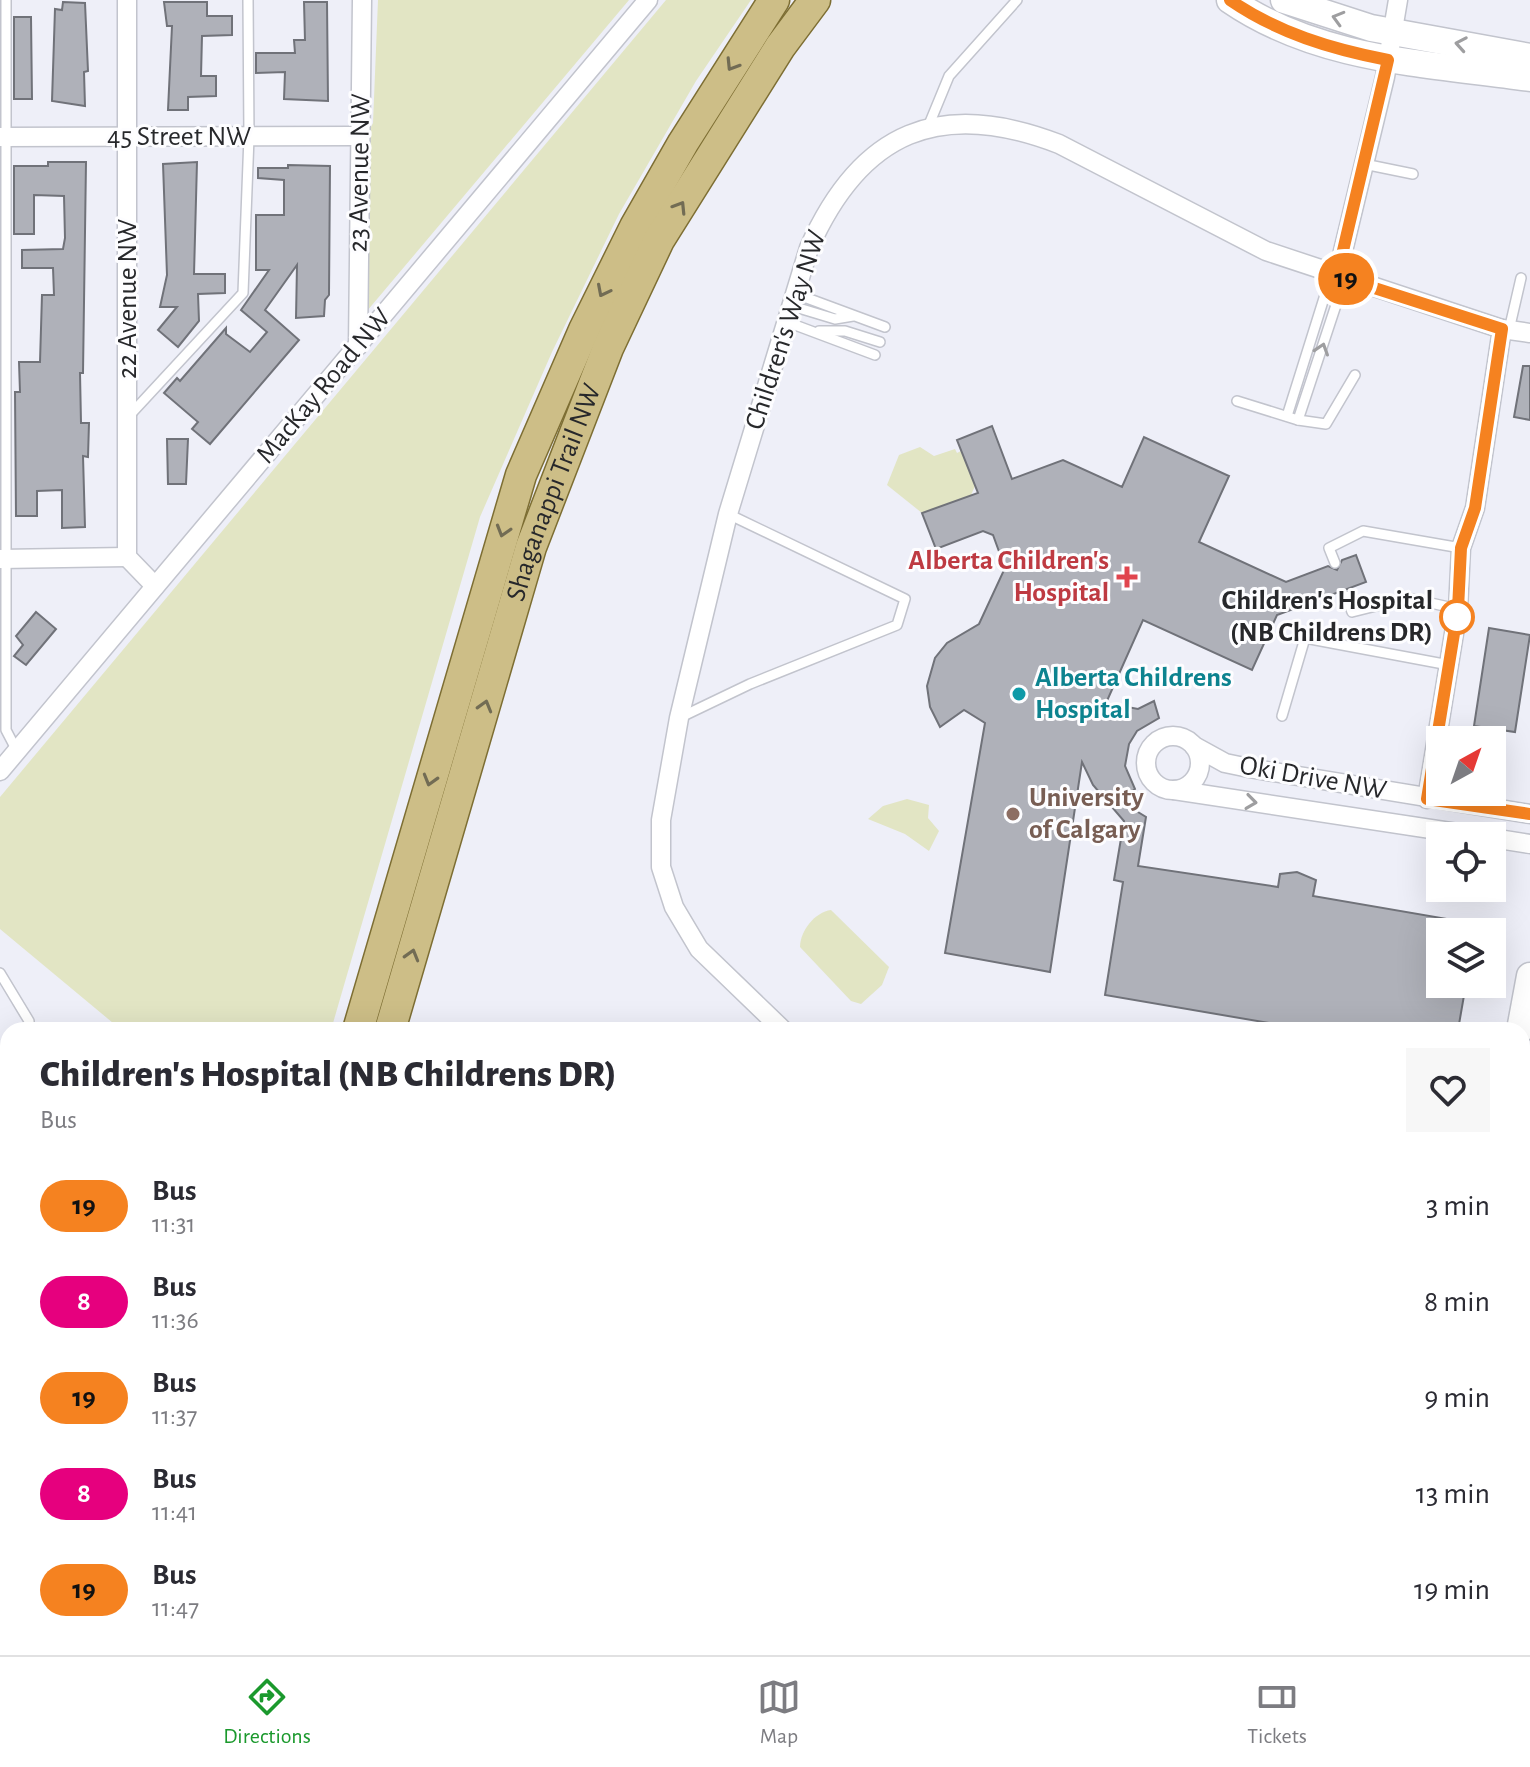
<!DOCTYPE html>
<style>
body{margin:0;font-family:"Alegreya Sans",sans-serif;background:#f7f7f7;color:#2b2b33;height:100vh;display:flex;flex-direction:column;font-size:30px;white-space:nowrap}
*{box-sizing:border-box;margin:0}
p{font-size:26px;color:#7c7c81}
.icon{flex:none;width:44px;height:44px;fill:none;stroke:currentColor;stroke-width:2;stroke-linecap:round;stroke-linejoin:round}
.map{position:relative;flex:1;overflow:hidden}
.drawer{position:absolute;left:0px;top:1022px;width:1530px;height:634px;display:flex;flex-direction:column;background:#fff;border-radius:24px 24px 0 0;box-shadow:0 8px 32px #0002}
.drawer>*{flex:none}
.badge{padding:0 16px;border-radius:26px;font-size:28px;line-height:52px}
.needle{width:52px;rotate:40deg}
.controls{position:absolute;left:1426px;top:726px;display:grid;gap:16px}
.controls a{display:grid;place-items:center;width:80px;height:80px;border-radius:0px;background:#fff;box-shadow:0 8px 32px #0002;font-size:40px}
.map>.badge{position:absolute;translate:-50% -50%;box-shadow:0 0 0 4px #fff}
.round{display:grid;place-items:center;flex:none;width:84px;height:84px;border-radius:0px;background:#f7f7f7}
.headline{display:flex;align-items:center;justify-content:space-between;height:136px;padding:0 40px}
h1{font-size:38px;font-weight:800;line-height:60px}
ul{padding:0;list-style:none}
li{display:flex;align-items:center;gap:24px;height:96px;padding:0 40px}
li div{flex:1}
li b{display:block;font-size:30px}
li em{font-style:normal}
li .badge{min-width:88px;font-weight:700;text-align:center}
.menu{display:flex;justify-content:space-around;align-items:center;height:112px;border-top:2px solid #e1e1e2;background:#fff;font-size:22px;color:#7c7c81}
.menu a{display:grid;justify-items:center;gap:4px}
.menu .active{color:#1b992d}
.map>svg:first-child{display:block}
.green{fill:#e2e5c4}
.building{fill:#afb1b9;stroke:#707279;stroke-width:2}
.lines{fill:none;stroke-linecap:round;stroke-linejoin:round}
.lane-casing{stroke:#c2c4cd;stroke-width:12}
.street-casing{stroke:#c2c4cd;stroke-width:21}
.secondary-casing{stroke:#c2c4cd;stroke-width:29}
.primary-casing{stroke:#7d6e33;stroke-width:33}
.lane{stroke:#fff;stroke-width:9}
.street{stroke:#fff;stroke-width:18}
.secondary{stroke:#fff;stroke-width:26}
.primary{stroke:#cdbe87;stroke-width:30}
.oneway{stroke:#9e9ea0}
.oneway2{stroke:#726c54}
.line-casing{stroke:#fff;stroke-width:18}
.line{stroke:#f58220;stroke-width:12}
.health-dot{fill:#e0444e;stroke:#fdfdff;stroke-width:3}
.stop-dot{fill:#fff;stroke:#f58220;stroke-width:4}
.culture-dot{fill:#0f9aa8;stroke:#fdfdff;stroke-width:3}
.education-dot{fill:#8d6e63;stroke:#fdfdff;stroke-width:3}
.labels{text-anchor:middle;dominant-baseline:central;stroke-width:6;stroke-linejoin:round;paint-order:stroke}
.street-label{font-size:28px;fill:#27282b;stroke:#fdfdff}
.health-label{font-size:28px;font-weight:bold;fill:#be3a42;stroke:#fdfdff;text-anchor:end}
.stop-label{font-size:28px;font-weight:bold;fill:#27282b;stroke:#fdfdff;text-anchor:end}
.culture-label{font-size:28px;font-weight:bold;fill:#0d838f;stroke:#fdfdff;text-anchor:start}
.education-label{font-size:28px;font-weight:bold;fill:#785e54;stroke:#fdfdff;text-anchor:start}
</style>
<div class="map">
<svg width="1530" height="1655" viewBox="0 0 1530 1655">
<rect width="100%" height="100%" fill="#eeeff8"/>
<!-- green -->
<g class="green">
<polygon points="378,0 629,0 367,311 367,135 373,123"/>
<polygon points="666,0 751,0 696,81 619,214 552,352 480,517 331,1030 112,1030 113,1023 0,929 0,797"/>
<polygon points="920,447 934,456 955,449 957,453 961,451 975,486 971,495 922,513 887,485 899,455"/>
<polygon points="907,799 929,805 928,818 939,831 929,851 905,834 868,819 883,806"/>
<path d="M831,910L889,967L882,985L861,1004L851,1001L800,947C800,931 815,912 831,910Z"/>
<polygon points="8,1493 8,1648 150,1648 148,1655 0,1655 0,1522"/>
</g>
<!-- building -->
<g class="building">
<polygon points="63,2 85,3 88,71 84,72 85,106 52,101 55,9 62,10"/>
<polygon points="164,2 207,2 207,16 232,16 232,35 202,36 201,76 216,76 216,96 188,97 188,110 168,110 172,26 167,26"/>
<polygon points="304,2 327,2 328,101 284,99 285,72 256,73 256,53 295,53 294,40 305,40"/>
<polygon points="14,17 31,17 32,99 14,99"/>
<polygon points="48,162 86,162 83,373 80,373 81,423 89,423 88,457 83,456 85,527 62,528 62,490 37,491 37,516 16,516 15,392 20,392 19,362 40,362 42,295 54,295 53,268 22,268 22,250 63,249 65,238 64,196 34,195 34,234 14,234 14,166 48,166"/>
<polygon points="197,162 194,274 225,274 225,293 198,294 199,321 178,347 158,330 177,307 160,307 167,275 163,164"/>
<polygon points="288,165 330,166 329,295 325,300 324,316 296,318 297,265 265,310 299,340 210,444 192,429 198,422 164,393 177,378 180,381 226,328 226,334 250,352 267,332 241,310 269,270 256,270 256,215 284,215 284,180 258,178 258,168 288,168"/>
<polygon points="1523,366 1530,366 1530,420 1514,417"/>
<polygon points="992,426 1012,479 1063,460 1122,487 1144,437 1229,476 1199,542 1286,582 1328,566 1337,570 1342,560 1356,555 1366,582 1277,615 1252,670 1143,620 1106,703 1138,709 1154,701 1159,718 1137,731 1129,744 1125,766 1135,789 1120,801 1146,817 1138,866 1278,887 1280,874 1297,872 1316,880 1313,896 1482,925 1481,932 1440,932 1440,984 1466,984 1458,1030 1310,1030 1105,995 1123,882 1114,880 1124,821 1093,785 1082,762 1050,972 945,953 985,723 964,710 940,727 930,707 927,686 935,658 947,643 979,624 1005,568 993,535 983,531 936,549 922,513 978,493 957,440"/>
<polygon points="167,439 188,439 186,484 168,484"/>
<polygon points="36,612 56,629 26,665 14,656 23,645 16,636"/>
<polygon points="1489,628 1530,635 1515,732 1474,726"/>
</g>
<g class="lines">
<!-- lane casing -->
<g class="lane-casing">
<g id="lane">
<polyline points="6,0 6,730 17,751"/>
<polyline points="928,127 949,76 1017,0"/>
<polyline points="1364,164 1413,174"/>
<polyline points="796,294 885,327"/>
<polyline points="792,306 835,319 853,316"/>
<polyline points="787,322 875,355"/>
<polyline points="1509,330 1521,278"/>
<polyline points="819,331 845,331 880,342"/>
<polyline points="1237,401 1298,420 1326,424 1355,375"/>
<polyline points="129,416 243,293 249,137 248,0"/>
<polyline points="1287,416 1324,298 1336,279"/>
<polyline points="1298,420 1337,302 1337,276"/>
<polyline points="1335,563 1329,548 1363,531 1461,548"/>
<polyline points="1346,596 1352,612 1408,598 1458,609"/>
<polyline points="1282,716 1305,638 1449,665"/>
<polyline points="679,718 750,684 897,625 905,599 728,514"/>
<polyline points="0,973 29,1021 29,1030"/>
<polyline points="0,1071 8,1062"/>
</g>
</g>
<!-- street casing -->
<g class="street-casing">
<g id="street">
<polyline points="127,0 127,557 155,586"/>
<polyline points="0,137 358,136"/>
<polyline points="1337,276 1385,77 1398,0"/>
<polyline points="358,346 362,0"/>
<polyline points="0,559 127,557"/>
<circle cx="1173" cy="763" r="27"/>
<polyline points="1194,746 1225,763 1249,768 1530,814"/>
<polyline points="0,771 648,0"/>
<polyline points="1174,790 1477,836"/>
<polyline points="1427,799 1458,609 1461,548 1475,508 1502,329"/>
<polyline points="1492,838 1530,844"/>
<path d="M783,1030L699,949L674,907L661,867V820L679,718L728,514L809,248C861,131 940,98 1059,144L1266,251L1502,329L1530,333"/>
</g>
</g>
<!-- secondary casing -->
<g class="secondary-casing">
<g id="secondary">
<path d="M1230,0C1319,61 1426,63 1530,78"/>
<polyline points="1284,0 1371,28 1530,57"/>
<polyline points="1520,1030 1530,976"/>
<polyline points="1522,1208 1530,1158"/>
<polyline points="1522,1227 1530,1230"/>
<polyline points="656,1655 659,1648"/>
<polyline points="683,1655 685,1648"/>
</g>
</g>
<!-- primary casing -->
<g class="primary-casing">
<g id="primary">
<polyline points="358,1030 521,475 584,330 635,227 683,143 774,0"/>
<path id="s1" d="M390,1030L531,547L608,348L659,240L780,47L815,0"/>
<polyline points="178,1655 180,1648"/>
<polyline points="207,1655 209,1648"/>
</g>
</g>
<!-- lane -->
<use href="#lane" class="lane"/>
<!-- street -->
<use href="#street" class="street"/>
<!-- secondary -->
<use href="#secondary" class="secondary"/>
<!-- primary -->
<use href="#primary" class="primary"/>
</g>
<!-- one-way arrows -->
<defs><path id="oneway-chevron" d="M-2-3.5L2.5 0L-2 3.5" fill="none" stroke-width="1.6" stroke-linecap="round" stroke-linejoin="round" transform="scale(2)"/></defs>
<g class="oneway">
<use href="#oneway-chevron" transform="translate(1338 18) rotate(-164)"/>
<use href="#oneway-chevron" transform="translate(1461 44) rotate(-170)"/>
<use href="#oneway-chevron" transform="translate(1322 349) rotate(-72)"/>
<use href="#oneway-chevron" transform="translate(1251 802) rotate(8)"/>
</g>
<g class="oneway2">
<use href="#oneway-chevron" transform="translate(732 65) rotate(122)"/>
<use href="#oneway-chevron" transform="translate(680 207) rotate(-58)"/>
<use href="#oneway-chevron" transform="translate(603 291) rotate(117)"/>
<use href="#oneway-chevron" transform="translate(503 531) rotate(107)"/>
<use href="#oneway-chevron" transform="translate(485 706) rotate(-74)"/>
<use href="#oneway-chevron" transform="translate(430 780) rotate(106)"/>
<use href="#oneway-chevron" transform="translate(412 955) rotate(-74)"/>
</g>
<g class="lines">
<!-- line casing -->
<g class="line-casing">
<path id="line" d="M1230,0C1278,33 1331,49 1388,60L1337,276L1502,329L1475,508L1461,548L1458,609L1427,799L1530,814"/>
</g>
<!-- line -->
<use href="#line" class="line"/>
</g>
<!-- markers -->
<path class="health-dot" d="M1123 565h8v8h8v8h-8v8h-8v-8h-8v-8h8z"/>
<circle class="stop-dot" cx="1457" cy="617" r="16"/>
<circle class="culture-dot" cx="1019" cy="694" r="8"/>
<circle class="education-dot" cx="1013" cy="814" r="8"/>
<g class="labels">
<!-- street labels -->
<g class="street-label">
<text x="179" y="137">45 Street NW</text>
<text transform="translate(360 173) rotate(-89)">23 Avenue NW</text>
<text transform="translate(128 299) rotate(-90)">22 Avenue NW</text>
<text transform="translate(786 330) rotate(-72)">Children's Way NW</text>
<text transform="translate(324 386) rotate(-50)">MacKay Road NW</text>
<text stroke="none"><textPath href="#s1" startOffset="562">Shaganappi Trail NW</textPath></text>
<text transform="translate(1313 778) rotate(10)">Oki Drive NW</text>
</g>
<!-- health labels -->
<g class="health-label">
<text x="1109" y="561">Alberta Children's<tspan x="1109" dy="32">Hospital</tspan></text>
</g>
<!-- stop labels -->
<g class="stop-label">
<text x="1433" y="601">Children's Hospital<tspan x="1433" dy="32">(NB Childrens DR)</tspan></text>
</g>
<!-- culture labels -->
<g class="culture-label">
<text x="1035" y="678">Alberta Childrens<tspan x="1035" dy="32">Hospital</tspan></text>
</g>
<!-- education labels -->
<g class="education-label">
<text x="1029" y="798">University<tspan x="1029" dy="32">of Calgary</tspan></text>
</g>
</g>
</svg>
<div class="controls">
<a><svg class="needle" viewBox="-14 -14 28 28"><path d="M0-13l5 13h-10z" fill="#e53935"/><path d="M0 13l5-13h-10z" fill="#7c7c81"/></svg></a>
<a><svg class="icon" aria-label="locate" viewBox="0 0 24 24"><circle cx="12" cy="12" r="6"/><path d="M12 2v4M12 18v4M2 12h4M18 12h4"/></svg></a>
<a><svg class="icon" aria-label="layers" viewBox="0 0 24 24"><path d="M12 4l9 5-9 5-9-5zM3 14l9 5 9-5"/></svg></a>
</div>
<b class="badge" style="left:1346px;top:279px;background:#f58220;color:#111">19</b>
<section class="drawer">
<div class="headline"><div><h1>Children's Hospital (NB Childrens DR)</h1><p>Bus</p></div><a class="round"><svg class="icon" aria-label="heart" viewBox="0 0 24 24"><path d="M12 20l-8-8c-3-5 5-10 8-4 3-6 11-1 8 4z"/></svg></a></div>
<ul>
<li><span class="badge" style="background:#f58220;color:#111">19</span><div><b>Bus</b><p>11:31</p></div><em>3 min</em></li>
<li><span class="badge" style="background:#e6007e;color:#fff">8</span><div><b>Bus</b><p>11:36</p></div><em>8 min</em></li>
<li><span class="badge" style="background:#f58220;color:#111">19</span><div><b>Bus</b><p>11:37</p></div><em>9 min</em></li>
<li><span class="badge" style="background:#e6007e;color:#fff">8</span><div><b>Bus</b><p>11:41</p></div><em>13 min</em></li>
<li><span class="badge" style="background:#f58220;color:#111">19</span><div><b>Bus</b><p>11:47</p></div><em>19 min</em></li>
</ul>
</section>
</div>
<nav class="menu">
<a class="active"><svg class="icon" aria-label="directions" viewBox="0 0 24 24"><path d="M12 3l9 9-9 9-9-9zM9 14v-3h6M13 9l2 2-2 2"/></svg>Directions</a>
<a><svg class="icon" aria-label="map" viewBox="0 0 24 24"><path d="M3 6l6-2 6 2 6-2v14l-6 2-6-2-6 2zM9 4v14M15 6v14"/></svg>Map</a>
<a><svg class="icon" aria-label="tickets" viewBox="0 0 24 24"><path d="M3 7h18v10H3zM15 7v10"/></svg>Tickets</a>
</nav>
